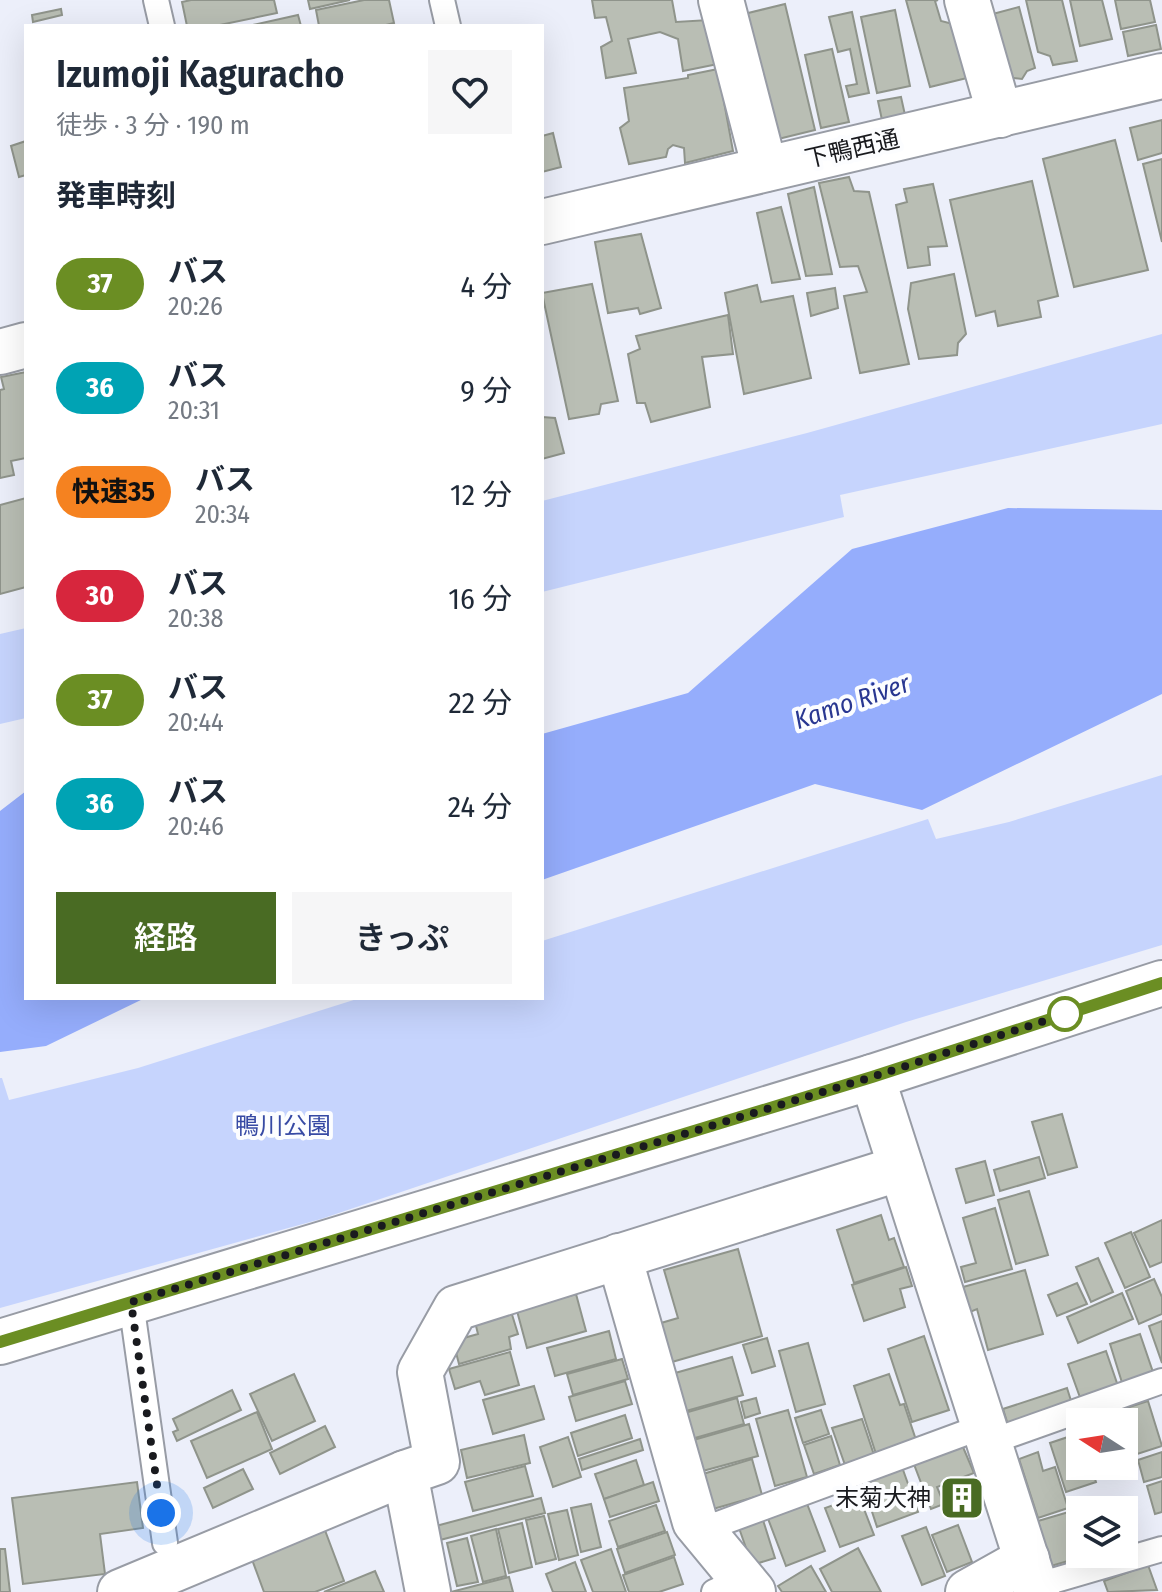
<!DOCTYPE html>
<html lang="ja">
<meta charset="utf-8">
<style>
body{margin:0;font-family:"Fira Sans Condensed","Noto Sans JP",sans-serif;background:#f6f6f7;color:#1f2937;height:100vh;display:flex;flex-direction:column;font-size:30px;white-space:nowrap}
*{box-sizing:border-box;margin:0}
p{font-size:26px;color:#747a83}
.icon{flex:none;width:44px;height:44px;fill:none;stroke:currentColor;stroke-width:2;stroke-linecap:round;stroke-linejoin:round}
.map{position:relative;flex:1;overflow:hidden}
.sheet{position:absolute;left:24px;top:24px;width:520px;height:976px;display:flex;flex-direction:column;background:#fff;border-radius:0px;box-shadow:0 8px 32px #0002}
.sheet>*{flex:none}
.badge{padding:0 16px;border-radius:26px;font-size:28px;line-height:52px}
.needle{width:52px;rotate:282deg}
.controls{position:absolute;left:1066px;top:1408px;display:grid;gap:16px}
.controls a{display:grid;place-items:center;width:72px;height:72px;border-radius:0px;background:#fff;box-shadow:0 8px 32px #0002;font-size:40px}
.you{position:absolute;width:40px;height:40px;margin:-20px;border:6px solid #fff;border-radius:50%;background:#1a73e8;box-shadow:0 0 0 12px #1a73e833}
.map>.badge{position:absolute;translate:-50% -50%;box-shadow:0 0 0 4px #fff}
h2{padding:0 32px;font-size:30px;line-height:72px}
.round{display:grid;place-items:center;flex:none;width:84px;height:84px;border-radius:0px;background:#f6f6f7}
.headline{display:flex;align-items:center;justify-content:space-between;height:136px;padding:0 32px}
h1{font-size:38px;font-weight:600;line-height:60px}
.cta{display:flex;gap:16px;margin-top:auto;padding:16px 32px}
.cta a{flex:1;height:92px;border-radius:0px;background:#496b23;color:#fff;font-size:32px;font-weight:600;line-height:92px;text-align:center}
.cta a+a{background:#f6f6f7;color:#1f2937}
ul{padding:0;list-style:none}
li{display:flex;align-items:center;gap:24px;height:104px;padding:0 32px}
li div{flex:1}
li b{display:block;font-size:30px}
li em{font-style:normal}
li .badge{min-width:88px;font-weight:700;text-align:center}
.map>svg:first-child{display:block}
.green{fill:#c6d4fd}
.water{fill:#95adfc}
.building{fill:#b9beb4;stroke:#8f948b;stroke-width:2}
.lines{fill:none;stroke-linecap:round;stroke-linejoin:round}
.lane-casing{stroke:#989ca5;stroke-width:28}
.street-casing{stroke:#989ca5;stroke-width:48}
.secondary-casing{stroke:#989ca5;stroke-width:48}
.lane{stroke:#fff;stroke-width:24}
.street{stroke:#fff;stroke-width:44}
.secondary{stroke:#fff;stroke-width:44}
.line-casing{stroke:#fff;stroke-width:18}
.line{stroke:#6b8e23;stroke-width:12}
.walk{stroke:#191a1e;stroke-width:8;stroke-dasharray:0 14.4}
.stop-dot{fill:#fff;stroke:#6b8e23;stroke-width:4}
.labels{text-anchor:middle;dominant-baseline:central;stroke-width:8;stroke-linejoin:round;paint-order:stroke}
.street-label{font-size:24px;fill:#191a1e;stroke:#fcfdff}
.park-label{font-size:24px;fill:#374aa4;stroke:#fcfdff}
.poi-label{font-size:24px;fill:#191a1e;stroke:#fcfdff;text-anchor:end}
.water-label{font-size:26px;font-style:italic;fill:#293791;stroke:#fcfdff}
</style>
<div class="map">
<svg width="1162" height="1592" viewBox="0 0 1162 1592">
<rect width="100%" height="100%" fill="#eceffa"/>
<!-- green -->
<g class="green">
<polygon points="1162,334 1162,424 840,495 844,517 542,592 542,501 807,433"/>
<polygon points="26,628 26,718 0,724 0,634"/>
<polygon points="1162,775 1162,945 906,1022 321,1219 0,1308 0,1078 2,1078 9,1100 138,1068 360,998 542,998 542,941 928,819 936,839 1009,822"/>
</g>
<!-- water -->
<g class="water">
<polygon points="1008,508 1162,510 1162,694 922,810 815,784 542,880 542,734 688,693 852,549"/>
<polygon points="26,791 26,998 145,998 46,1046 0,1052 0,811"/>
</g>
<!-- building -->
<g class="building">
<polygon points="191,0 274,0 277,13 215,26 187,26 182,2"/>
<polygon points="308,0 350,0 310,9"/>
<polygon points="364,0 389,0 394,23 382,26 319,26 316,10"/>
<polygon points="592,0 672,0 676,22 709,20 718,64 683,71 678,39 660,32 628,39 636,73 606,78 601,47 612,41 606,17 595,18"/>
<polygon points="906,0 938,0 935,1 941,21 953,24 967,78 930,87"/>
<polygon points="1026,0 1062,0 1077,61 1053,65 1050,56 1038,52"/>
<polygon points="1070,0 1102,0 1112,39 1080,46"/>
<polygon points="1115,0 1150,0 1155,22 1121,29"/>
<polygon points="785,4 815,130 770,141 740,15"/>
<polygon points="1019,7 1035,68 1027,71 1022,79 1004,77 989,15"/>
<polygon points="61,9 62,15 33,22 32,15"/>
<polygon points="895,10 910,86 877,93 861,17"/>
<polygon points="852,12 869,93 849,97 846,86 857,84 850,49 838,52 829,17"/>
<polygon points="298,15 301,26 248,26"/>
<polygon points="1156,25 1161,49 1128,56 1123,32"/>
<polygon points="832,49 849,122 821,128 805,55"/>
<polygon points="718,69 733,151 685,163 684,148 673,145 668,149 666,157 629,164 620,128 629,121 624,88 688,78 688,75"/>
<polygon points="901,97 905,115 882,120 878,101"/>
<polygon points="1162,120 1162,153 1138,160 1130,128"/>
<polygon points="553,133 561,167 542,172 542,136"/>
<polygon points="1115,140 1148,270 1074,287 1043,159"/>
<polygon points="26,141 26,175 19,177 11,146"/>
<polygon points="1162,159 1162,242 1143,164"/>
<polygon points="849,177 854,191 869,192 909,364 860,373 844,296 867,292 858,266 840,267 819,183"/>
<polygon points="1032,181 1058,296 1038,301 1041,317 998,326 995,311 976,316 950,200"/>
<polygon points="933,184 947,246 928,247 930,265 908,268 896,205 907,202 904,189"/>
<polygon points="814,187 832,274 806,276 788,194"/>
<polygon points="781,207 800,279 772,283 757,213"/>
<polygon points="641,234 661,308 640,314 638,308 608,313 595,242"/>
<polygon points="954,274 966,334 958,343 957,355 919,359 908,309 911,283"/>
<polygon points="592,284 618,401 601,404 599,414 569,419 542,293"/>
<polygon points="757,285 761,302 793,296 811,378 744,394 725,293"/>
<polygon points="835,288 838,308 811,316 807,293"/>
<polygon points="728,315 733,354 702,357 710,407 651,422 645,403 637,403 628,354 640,349 636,336"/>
<polygon points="26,372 26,458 11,461 14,475 0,478 0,390 4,389 1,377"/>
<polygon points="542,417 555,418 564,453 542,459"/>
<polygon points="26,498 26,587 0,594 0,505"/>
<polygon points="1062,1114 1077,1167 1048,1175 1032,1122"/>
<polygon points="1039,1157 1045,1178 1000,1191 994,1170"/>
<polygon points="985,1161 994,1195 966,1203 956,1169"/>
<polygon points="1029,1191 1048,1255 1016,1264 998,1200"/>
<polygon points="995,1208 1012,1269 965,1282 961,1267 976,1263 963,1218"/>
<polygon points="881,1215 889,1240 894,1238 904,1267 854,1283 837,1230"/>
<polygon points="1162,1220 1162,1262 1150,1267 1134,1233"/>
<polygon points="1131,1232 1150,1277 1125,1288 1105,1243"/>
<polygon points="738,1249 762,1336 672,1362 661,1323 678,1318 664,1270"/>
<polygon points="1098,1258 1113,1292 1091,1302 1076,1267"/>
<polygon points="906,1267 912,1286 900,1289 905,1307 864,1321 852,1285"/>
<polygon points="1025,1270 1043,1334 988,1350 977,1309 970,1312 963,1287"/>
<polygon points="1154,1279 1162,1297 1162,1314 1139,1324 1126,1291"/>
<polygon points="1077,1283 1087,1304 1057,1316 1048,1295"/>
<polygon points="1122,1293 1133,1319 1078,1343 1067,1317"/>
<polygon points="576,1294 586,1331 527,1348 517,1311"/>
<polygon points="510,1308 518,1334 509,1337 511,1349 459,1364 453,1341 478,1334 474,1318"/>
<polygon points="1162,1321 1162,1363 1149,1326"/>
<polygon points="609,1331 616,1359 555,1376 547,1348"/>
<polygon points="1140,1334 1155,1378 1124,1389 1110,1344"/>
<polygon points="924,1336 949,1410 912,1422 888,1349"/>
<polygon points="767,1338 775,1366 752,1373 743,1345"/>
<polygon points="808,1343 825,1404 796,1412 779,1351"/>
<polygon points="1106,1351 1119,1389 1082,1403 1068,1364"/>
<polygon points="510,1352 519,1385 485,1395 480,1381 455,1389 449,1369"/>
<polygon points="732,1357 743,1395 679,1413 668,1375"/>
<polygon points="622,1359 628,1379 573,1395 567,1374"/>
<polygon points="294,1374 315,1421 272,1441 250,1394"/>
<polygon points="889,1374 900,1405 904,1404 916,1440 876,1454 854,1386"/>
<polygon points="625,1381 632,1404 576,1421 569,1397"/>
<polygon points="534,1386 544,1419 493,1434 483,1400"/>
<polygon points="1067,1388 1073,1407 1009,1428 1003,1409"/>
<polygon points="232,1390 241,1410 177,1441 173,1432 178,1430 173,1419"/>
<polygon points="737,1398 744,1424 688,1440 681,1414"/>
<polygon points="756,1398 760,1413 745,1418 741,1402"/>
<polygon points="1148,1401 1162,1446 1134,1455 1120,1410"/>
<polygon points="788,1410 807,1477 775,1486 756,1419"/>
<polygon points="821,1410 829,1434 803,1443 795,1418"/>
<polygon points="257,1412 272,1449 207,1478 191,1441"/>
<polygon points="625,1415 632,1438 578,1456 571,1433"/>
<polygon points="862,1419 874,1455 845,1465 832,1428"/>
<polygon points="749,1424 758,1456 699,1472 690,1441"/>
<polygon points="325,1426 335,1447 280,1474 270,1453"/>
<polygon points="1080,1433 1080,1466 1091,1466 1096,1482 1066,1492 1050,1443"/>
<polygon points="524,1435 530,1463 467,1478 461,1450"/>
<polygon points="831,1436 840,1465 814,1474 804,1445"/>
<polygon points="568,1437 581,1477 553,1487 540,1447"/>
<polygon points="1124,1438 1133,1465 1097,1477 1093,1466 1124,1466"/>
<polygon points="640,1439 643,1450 582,1470 579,1459"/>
<polygon points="960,1440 974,1473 937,1487 944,1504 931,1509 912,1459"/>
<polygon points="1038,1452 1043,1471 1055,1467 1068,1508 1038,1518 1019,1459"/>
<polygon points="1162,1452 1162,1477 1144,1482 1138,1460"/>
<polygon points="752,1459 762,1495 713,1509 703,1474"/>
<polygon points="636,1460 644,1485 604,1499 595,1474"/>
<polygon points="525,1466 533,1496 473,1511 465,1482"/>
<polygon points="902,1467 918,1512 877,1527 862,1481"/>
<polygon points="243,1469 253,1489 213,1508 204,1488"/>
<polygon points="1162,1481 1162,1512 1155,1514 1147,1486"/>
<polygon points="137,1482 143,1528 100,1534 105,1574 23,1584 12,1498"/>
<polygon points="653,1482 659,1501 610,1517 604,1499"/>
<polygon points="967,1486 973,1503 957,1509 951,1492"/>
<polygon points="859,1496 874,1535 840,1547 825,1508"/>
<polygon points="541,1498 545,1513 440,1540 436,1526"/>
<polygon points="806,1501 825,1551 786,1566 767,1516"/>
<polygon points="591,1504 601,1547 581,1552 571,1508"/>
<polygon points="656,1505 665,1531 618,1547 609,1521"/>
<polygon points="567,1510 578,1555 559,1560 548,1514"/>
<polygon points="1072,1511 1080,1538 1080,1554 1085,1556 1051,1566 1038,1521"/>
<polygon points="544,1516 556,1559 536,1564 526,1520"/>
<polygon points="763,1520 775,1558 752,1565 739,1528"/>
<polygon points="522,1523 532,1567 509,1573 498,1529"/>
<polygon points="323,1525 344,1581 315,1592 264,1592 250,1554"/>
<polygon points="958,1525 972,1562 947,1572 932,1535"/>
<polygon points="926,1527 945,1576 922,1585 902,1536"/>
<polygon points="496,1529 506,1576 483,1582 471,1536"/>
<polygon points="667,1532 675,1555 625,1573 617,1549"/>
<polygon points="467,1538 478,1582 457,1586 447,1543"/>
<polygon points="858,1548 881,1592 832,1592 820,1569"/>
<polygon points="0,1549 5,1549 10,1592 0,1592"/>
<polygon points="611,1549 626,1592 593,1592 581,1560"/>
<polygon points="674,1557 683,1584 659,1592 629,1592 623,1575"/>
<polygon points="575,1562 586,1592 553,1592 546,1574"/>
<polygon points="1148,1565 1157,1590 1108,1592 1104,1581"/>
<polygon points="811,1566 826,1592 782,1592 778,1586"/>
<polygon points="375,1571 384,1592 324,1592"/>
<polygon points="509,1577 513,1592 451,1592"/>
</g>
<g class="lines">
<!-- lane casing -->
<g class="lane-casing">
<g id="lane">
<polyline points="156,0 162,26"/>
<polyline points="442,0 448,26"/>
<polyline points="131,1302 165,1543"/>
<polyline points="990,1442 1162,1381"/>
<polyline points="702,1530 984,1426"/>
<polyline points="1035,1586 1162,1549"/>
<polyline points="714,1592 742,1579"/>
</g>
</g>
<!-- street casing -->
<g class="street-casing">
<g id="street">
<polyline points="721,0 765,169"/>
<polyline points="967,0 1000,115"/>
<polyline points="542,222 1162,76"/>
<polyline points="0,352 26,345"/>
<polyline points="619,1256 695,1522 753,1592"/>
<polyline points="120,1592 405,1473"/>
<polyline points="428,1592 405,1473 437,1462 420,1372 456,1308 901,1168"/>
<polyline points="968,1592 1027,1559"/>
</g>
</g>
<!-- secondary casing -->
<g class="secondary-casing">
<g id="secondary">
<polyline points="872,1077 1037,1592"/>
<polyline points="0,1342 872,1077 1162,983"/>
</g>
</g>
<!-- lane -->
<use href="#lane" class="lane"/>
<!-- street -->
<use href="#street" class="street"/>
<!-- secondary -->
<use href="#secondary" class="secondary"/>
</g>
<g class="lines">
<!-- line casing -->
<g class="line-casing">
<polyline id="line" points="0,1342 872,1077 1162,983"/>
</g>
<!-- line -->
<use href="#line" class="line"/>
<!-- walk -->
<polyline class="walk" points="161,1513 131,1302 872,1077 1075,1011 1065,1014"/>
</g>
<!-- icons -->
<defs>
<g id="building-square" transform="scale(2.3)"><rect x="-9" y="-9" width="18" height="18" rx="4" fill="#496b23" stroke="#fcfdff"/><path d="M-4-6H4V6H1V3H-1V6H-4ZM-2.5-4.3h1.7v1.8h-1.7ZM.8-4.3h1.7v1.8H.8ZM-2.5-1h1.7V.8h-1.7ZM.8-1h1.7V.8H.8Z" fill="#fff"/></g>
</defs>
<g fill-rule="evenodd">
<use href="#building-square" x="962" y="1498"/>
</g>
<!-- markers -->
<circle class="stop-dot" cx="1065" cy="1014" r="16"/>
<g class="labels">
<!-- street labels -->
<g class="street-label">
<text transform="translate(852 149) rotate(-13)">下鴨西通</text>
</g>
<!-- park labels -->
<g class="park-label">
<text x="283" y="1126">鴨川公園</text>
</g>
<!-- poi labels -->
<g class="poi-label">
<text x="931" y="1498">末菊大神</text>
</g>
<!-- water labels -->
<g class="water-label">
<text transform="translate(852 702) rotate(-19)">Kamo River</text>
</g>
</g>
</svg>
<div class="controls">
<a><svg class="needle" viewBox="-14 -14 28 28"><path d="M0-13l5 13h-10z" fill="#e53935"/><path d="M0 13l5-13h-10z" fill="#747a83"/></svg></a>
<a><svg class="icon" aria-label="layers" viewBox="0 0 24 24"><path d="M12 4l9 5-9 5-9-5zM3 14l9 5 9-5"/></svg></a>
</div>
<div class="you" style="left:161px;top:1513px"></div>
<section class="sheet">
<div class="headline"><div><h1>Izumoji Kaguracho</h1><p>徒歩 · 3 分 · 190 m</p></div><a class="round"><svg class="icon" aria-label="heart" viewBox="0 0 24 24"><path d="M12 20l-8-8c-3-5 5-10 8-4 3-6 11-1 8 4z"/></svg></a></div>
<h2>発車時刻</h2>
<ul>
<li><span class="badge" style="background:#6b8e23;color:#fff">37</span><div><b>バス</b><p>20:26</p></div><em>4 分</em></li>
<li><span class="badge" style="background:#00a3b4;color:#fff">36</span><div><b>バス</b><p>20:31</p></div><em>9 分</em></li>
<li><span class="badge" style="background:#f58220;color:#111">快速35</span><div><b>バス</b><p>20:34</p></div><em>12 分</em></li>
<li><span class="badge" style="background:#d7263d;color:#fff">30</span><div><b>バス</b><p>20:38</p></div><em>16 分</em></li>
<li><span class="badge" style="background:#6b8e23;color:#fff">37</span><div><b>バス</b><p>20:44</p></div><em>22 分</em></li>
<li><span class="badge" style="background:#00a3b4;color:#fff">36</span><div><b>バス</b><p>20:46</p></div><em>24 分</em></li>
</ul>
<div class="cta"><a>経路</a><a>きっぷ</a></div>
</section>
</div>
